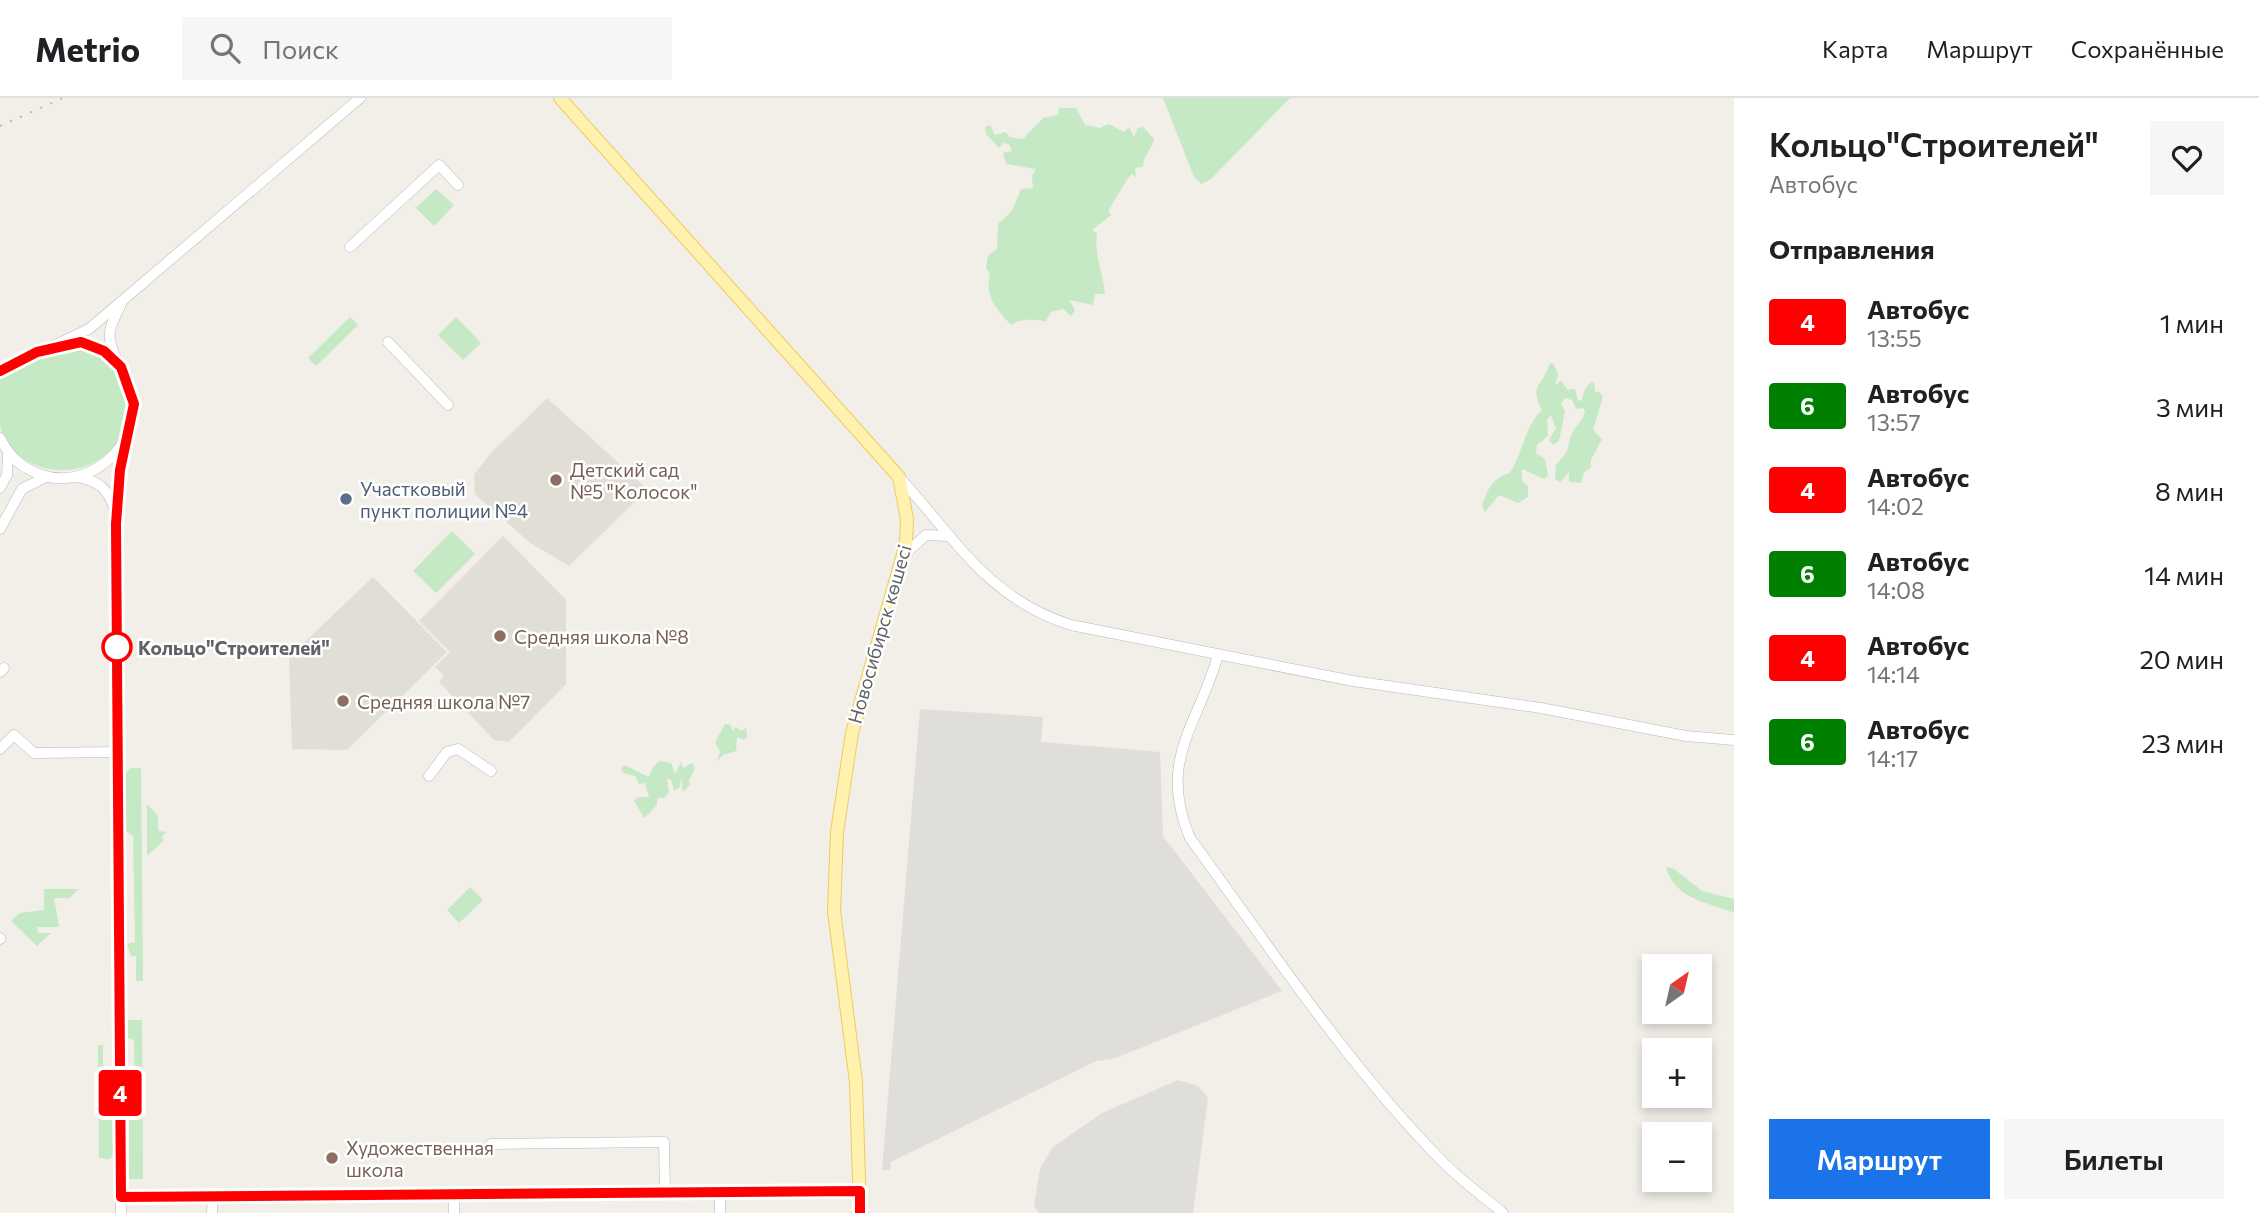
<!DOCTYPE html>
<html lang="ru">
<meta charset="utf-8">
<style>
body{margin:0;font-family:Commissioner,sans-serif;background:#f6f6f6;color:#202124;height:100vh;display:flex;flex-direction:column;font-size:26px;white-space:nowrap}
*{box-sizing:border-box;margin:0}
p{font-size:23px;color:#757577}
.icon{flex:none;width:38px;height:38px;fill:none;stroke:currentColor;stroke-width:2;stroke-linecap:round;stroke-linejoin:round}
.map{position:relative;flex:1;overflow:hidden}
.sheet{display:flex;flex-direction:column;background:#fff;width:525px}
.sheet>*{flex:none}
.badge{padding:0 14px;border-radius:5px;font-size:24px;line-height:46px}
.needle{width:46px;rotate:34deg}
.tools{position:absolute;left:1642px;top:856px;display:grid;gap:14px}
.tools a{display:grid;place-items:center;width:70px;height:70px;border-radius:0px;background:#fff;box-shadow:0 4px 10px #0003;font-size:35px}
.map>.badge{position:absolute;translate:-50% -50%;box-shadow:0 0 0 4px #fff}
h2{padding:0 35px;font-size:26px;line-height:63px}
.round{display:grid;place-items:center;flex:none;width:74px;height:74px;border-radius:0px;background:#f6f6f6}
.headline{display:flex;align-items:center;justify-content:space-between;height:119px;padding:0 35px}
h1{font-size:33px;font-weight:600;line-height:52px}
.action{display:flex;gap:14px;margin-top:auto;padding:14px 35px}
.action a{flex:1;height:80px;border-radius:0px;background:#1a73e8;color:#fff;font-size:28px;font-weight:600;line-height:80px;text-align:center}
.action a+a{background:#f6f6f6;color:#202124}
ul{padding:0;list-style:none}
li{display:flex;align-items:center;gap:21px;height:84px;padding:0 35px}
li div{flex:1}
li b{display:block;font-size:26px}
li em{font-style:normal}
li .badge{min-width:77px;font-weight:700;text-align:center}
header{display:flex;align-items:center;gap:42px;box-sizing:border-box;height:98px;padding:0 35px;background:#fff;border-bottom:2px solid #e0e0e0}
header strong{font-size:33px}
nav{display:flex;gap:38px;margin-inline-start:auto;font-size:24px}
.search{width:490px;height:63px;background:#f6f6f6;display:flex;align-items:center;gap:18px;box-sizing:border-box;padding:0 24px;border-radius:0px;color:#757577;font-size:26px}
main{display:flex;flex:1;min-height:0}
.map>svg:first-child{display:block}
.industrial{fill:#e0deda}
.education{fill:#e1ded6}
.green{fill:#c5e8c5}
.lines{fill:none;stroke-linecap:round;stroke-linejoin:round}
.minor-casing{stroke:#b5b8bc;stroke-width:11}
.major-casing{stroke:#f2c960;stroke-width:14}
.minor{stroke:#fff;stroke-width:10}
.major{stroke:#fff2af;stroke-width:12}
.rail{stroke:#b6b7b8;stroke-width:2;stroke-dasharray:2 9;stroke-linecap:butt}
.line-casing{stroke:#fff;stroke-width:16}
.line{stroke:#f00;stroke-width:10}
.education-dot{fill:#8d6e63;stroke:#fff;stroke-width:2.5}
.service-dot{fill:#5c6f8a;stroke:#fff;stroke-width:2.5}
.stop-dot{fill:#fff;stroke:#f00;stroke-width:3.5}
.labels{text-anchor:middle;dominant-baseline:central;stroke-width:5;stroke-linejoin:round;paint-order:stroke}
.education-label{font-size:19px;fill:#785e54;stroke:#fff;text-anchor:start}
.service-label{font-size:19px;fill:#4e5e75;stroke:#fff;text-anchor:start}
.street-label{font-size:19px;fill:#5f6368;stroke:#fff}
.stop-label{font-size:19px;font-weight:bold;fill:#5f6368;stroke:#fff;text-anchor:start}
</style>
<header>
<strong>Metrio</strong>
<div class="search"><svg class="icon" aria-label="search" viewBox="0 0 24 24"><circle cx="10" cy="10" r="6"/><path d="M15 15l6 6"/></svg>Поиск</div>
<nav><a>Карта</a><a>Маршрут</a><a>Сохранённые</a></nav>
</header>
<main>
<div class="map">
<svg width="1734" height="1115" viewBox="0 0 1734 1115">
<rect width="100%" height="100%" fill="#f1efe8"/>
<!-- industrial -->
<g class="industrial">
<polygon points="920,611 1043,619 1041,644 1160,654 1163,738 1282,893 1113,961 1096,963 891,1064 890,1072 882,1072"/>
<polygon points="1178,982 1198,988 1208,1000 1193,1115 1039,1115 1034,1107 1040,1071 1052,1050 1102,1015"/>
</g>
<!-- education -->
<g class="education">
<polygon points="547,300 644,388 646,393 569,468 529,444 475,396 474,377 490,356"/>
<polygon points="503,438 566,502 566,586 509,644 494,642 439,584 444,578 435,569 450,554 419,523"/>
<polygon points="373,479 447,554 347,652 292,651 289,559"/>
</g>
<!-- green -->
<g class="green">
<polygon points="1163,0 1290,0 1211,81 1201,86 1194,79"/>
<path d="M1059,10H1076L1085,27L1100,30L1109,26L1124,34L1129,29L1134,39L1138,30L1143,29L1154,41C1152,52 1143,56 1143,69L1135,70L1136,79L1132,76L1128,80L1108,113L1111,117L1092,132L1097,135C1094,160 1103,172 1105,196H1095L1093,207L1069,202L1075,212L1071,218L1063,211L1051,214L1045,224C1037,220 1018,221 1011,227C996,210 985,200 990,176L986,170L988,158L997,151L998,126L1012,113L1021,91L1033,90L1032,78L1036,71L1006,66L1003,55L1012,53L1009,46L1003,45L999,50L986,36L985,29L990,27L995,37L1005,34L1010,39L1023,41L1043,20L1058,17Z"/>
<polygon points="436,91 454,107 434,128 416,110"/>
<polygon points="350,219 358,227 316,268 308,260"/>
<polygon points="456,219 481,245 463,262 438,237"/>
<path d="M73,250C86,253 101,255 112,266C117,272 121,283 123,290C141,348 84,388 33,366C17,360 3,343 0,326C0,311 0,293 0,278L16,268Z"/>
<path d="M1550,265L1554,266L1558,277L1555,287L1561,283L1568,292L1575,291L1578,303L1582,302C1583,295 1586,285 1594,284L1595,293L1597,295L1599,293L1603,299L1593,332L1602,341L1591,362V370L1584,374L1581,385L1569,384V374L1560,384L1555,381L1556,367C1574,349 1565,347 1574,332C1579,324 1583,323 1585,313L1583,310L1576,311L1572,302L1565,300L1561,306L1565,313L1559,343L1553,347L1549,342L1556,330L1551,317L1547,322L1548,338L1537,347L1536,355L1545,361L1548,377L1544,381L1522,371V383L1528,388V399L1518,405L1499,397L1485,414L1482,407C1490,387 1491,382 1510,375C1523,354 1525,328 1542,312C1529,286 1542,290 1550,265Z"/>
<polygon points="452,433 475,456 436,495 413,473"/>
<polygon points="725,626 731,627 732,633 736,629 741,633 746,630 747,638 744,642 737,639 736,653 723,657 717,663 720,654 715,644"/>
<polygon points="659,663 671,665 675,676 681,664 683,670 692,665 695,670 689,682 690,687 683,694 681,679 680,689 674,693 672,683 667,680 669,694 664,700 657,700 657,707 644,720 634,702 638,699 649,699 645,685 639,686 635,678 623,675 621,671 624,667 649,679 652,671"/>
<polygon points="131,670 141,670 143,883 136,883 136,858 131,858 127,846 135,844 133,738 126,733 125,675"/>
<polygon points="147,706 158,718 158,733 166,734 161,739 164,742 147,758"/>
<path d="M1666,769L1674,771L1702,793L1734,801V815C1708,804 1675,802 1666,769Z"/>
<polygon points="470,789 483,802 459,825 447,812"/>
<polygon points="44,791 78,791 70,800 54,800 59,829 37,829 38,835 51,835 37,848 11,823 20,815 44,812"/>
<polygon points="128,922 142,922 143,1081 129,1081 129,990 135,987 134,942 128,940"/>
<polygon points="98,947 103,947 103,974 109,975 112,980 113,1056 110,1061 99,1060"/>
</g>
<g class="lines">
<!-- minor casing -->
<g class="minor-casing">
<g id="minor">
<polyline points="350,149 439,67 458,87"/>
<polyline points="388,244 448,307"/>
<polyline points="0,273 89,231 360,0"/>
<path d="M0,340C10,360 22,370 42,377C88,393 140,348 133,301C130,279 113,263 110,242C108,229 116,218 121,206"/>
<path d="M77,379C99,383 109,391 115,413"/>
<path d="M899,379C955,440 988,501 1071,527L1353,583L1541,610L1686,638L1734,642"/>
<polyline points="0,390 7,377 8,355"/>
<polyline points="0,431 22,391 46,379"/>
<polyline points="904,457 926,437 950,438"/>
<path d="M1218,557C1198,628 1157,662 1190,740C1268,847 1349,969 1442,1063C1460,1082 1483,1098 1503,1115"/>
<polyline points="0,574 4,570"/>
<polyline points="0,651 14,637 34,655 118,654"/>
<polyline points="429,678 447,654 458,651 491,673"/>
<polyline points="0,840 0,841"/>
<polyline points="491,1046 664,1044 665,1096"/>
<polyline points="720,1094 720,1115"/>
<polyline points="454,1098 454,1115"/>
<polyline points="121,1099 860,1093"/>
<polyline points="121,1115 116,426 125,343"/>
<polyline points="212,1115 213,1098"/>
</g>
</g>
<!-- major casing -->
<g class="major-casing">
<g id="major">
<polyline points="560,0 899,379 907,421 906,446 852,635 837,734 834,813 856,984 860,1115"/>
<path d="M53,249C84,242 99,247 121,269"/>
</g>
</g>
<!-- minor -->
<use href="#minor" class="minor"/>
<!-- major -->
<use href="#major" class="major"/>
<!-- rail -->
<polyline class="rail" points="0,28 63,0"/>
</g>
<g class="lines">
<!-- line casing -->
<g class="line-casing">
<polyline id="line" points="0,273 37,254 81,244 104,253 121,269 134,306 120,372 116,426 121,1099 860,1093 860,1115"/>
</g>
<!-- line -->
<use href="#line" class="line"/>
</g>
<!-- markers -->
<g class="education-dot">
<circle cx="556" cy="382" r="7"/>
<circle cx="500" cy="538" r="7"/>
<circle cx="343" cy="603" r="7"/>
<circle cx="332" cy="1060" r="7"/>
</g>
<circle class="service-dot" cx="346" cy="401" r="7"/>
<circle class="stop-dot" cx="117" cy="549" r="14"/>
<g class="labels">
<!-- education labels -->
<g class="education-label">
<text x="570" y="371">Детский сад<tspan x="570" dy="22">№5 "Колосок"</tspan></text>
<text x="514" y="538">Средняя школа №8</text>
<text x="357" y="603">Средняя школа №7</text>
<text x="346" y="1049">Художественная<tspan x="346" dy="22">школа</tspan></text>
</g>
<!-- service labels -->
<g class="service-label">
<text x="360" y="390">Участковый<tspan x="360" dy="22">пункт полиции №4</tspan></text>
</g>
<!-- street labels -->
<g class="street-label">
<text transform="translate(879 536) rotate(-74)">Новосибирск көшесі</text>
</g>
<!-- stop labels -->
<g class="stop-label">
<text x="138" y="549">Кольцо"Строителей"</text>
</g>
</g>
</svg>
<div class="tools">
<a><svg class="needle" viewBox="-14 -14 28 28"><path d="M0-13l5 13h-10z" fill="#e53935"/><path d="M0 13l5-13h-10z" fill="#757577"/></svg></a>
<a>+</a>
<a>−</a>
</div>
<b class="badge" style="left:120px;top:995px;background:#f00;color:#fff">4</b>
</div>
<section class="sheet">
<div class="headline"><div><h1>Кольцо&quot;Строителей&quot;</h1><p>Автобус</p></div><a class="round"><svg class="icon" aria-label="heart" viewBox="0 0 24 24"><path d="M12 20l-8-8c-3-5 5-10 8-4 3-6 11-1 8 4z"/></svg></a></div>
<h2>Отправления</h2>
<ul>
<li><span class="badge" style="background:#f00;color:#fff">4</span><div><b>Автобус</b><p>13:55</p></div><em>1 мин</em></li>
<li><span class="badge" style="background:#008000;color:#fff">6</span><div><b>Автобус</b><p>13:57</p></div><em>3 мин</em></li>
<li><span class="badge" style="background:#f00;color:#fff">4</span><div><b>Автобус</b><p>14:02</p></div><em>8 мин</em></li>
<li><span class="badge" style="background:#008000;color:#fff">6</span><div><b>Автобус</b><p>14:08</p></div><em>14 мин</em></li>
<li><span class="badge" style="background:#f00;color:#fff">4</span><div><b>Автобус</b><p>14:14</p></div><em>20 мин</em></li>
<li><span class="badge" style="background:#008000;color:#fff">6</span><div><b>Автобус</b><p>14:17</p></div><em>23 мин</em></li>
</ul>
<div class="action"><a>Маршрут</a><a>Билеты</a></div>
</section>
</main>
